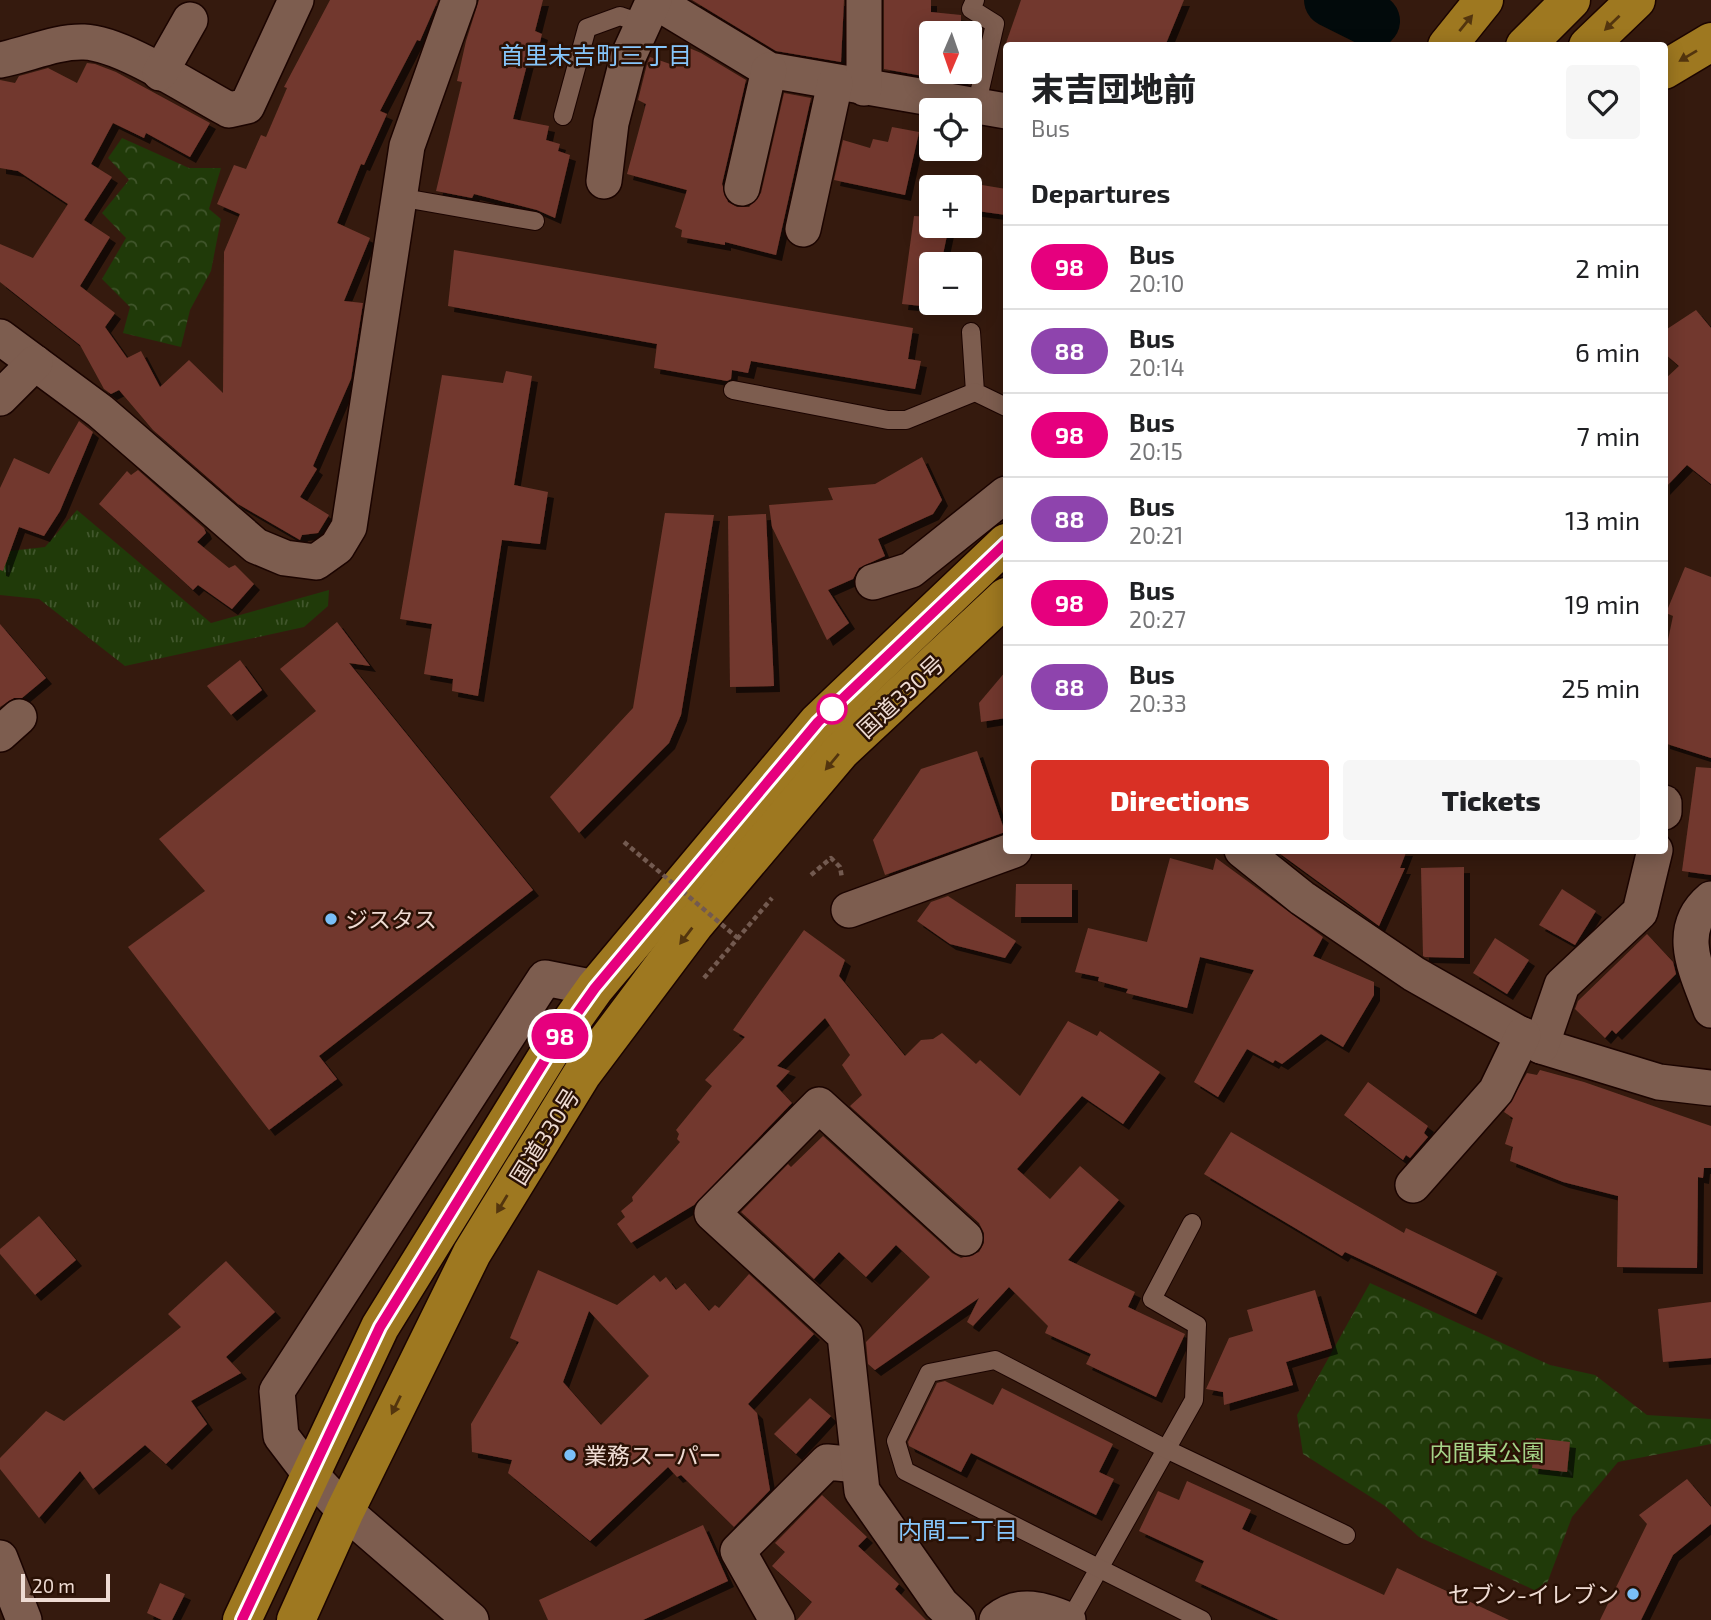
<!DOCTYPE html>
<meta charset="utf-8">
<style>
body{margin:0;font-family:"Exo 2","Noto Sans JP",sans-serif;background:#f6f6f6;color:#202124;height:100vh;display:flex;flex-direction:column;font-size:26px;white-space:nowrap}
*{box-sizing:border-box;margin:0}
p{font-size:23px;color:#757577}
.icon{flex:none;width:38px;height:38px;fill:none;stroke:currentColor;stroke-width:2;stroke-linecap:round;stroke-linejoin:round}
.map{position:relative;flex:1;overflow:hidden}
.drawer{position:absolute;left:1003px;top:42px;width:665px;height:812px;display:flex;flex-direction:column;background:#fff;border-radius:7px;box-shadow:0 4px 18px #0003}
.drawer>*{flex:none}
.badge{padding:0 14px;border-radius:23px;font-size:24px;line-height:46px}
.needle{width:46px;rotate:182deg}
.fabs{position:absolute;left:919px;top:21px;display:grid;gap:14px}
.fabs a{display:grid;place-items:center;width:63px;height:63px;border-radius:7px;background:#fff;box-shadow:0 4px 18px #0003;font-size:35px}
.scale{position:absolute;left:21px;bottom:18px;width:89px;box-sizing:border-box;padding-left:7px;border:4px solid #eedbd3;border-top:0;font-size:19px;line-height:24px;white-space:nowrap;color:#eedbd3;-webkit-text-stroke:5px #2a1105;paint-order:stroke}
.map>.badge{position:absolute;translate:-50% -50%;box-shadow:0 0 0 4px #fff}
h2{padding:0 28px;font-size:26px;line-height:63px}
.round{display:grid;place-items:center;flex:none;width:74px;height:74px;border-radius:7px;background:#f6f6f6}
.overview{display:flex;align-items:center;justify-content:space-between;height:119px;padding:0 28px}
h1{font-size:33px;font-weight:800;line-height:52px}
.action{display:flex;gap:14px;margin-top:auto;padding:14px 28px}
.action a{flex:1;height:80px;border-radius:7px;background:#d93025;color:#fff;font-size:28px;font-weight:800;line-height:80px;text-align:center}
.action a+a{background:#f6f6f6;color:#202124}
ul{padding:0;list-style:none}
li{display:flex;align-items:center;gap:21px;height:84px;padding:0 28px;border-top:2px solid #e0e0e0}
li div{flex:1}
li b{display:block;font-size:26px}
li em{font-style:normal}
li .badge{min-width:77px;font-weight:700;text-align:center}
.map>svg:first-child{display:block}
.grass{fill:url(#grass-tufts)}
.forest{fill:url(#forest-crowns)}
.lines{fill:none;stroke-linecap:round;stroke-linejoin:round}
.river{stroke:#020a0b;stroke-width:54}
.building{fill:#72382e;fill-rule:evenodd;filter:url(#shadow)}
.service-casing{stroke:#1b0400;stroke-width:20}
.minor-casing{stroke:#1b0400;stroke-width:38}
.trunk-casing{stroke:#1b0400;stroke-width:41}
.path{stroke:#735a50;stroke-width:4.5;stroke-dasharray:5 3.5;stroke-linecap:butt}
.service{stroke:#7d5d4f;stroke-width:18}
.minor{stroke:#7d5d4f;stroke-width:35}
.trunk{stroke:#9e7820;stroke-width:38}
.path-bridge{stroke:#735a50;stroke-width:4.5;stroke-dasharray:5 3.5;stroke-linecap:butt}
.oneway{fill:#53350e}
.line-casing{stroke:#fff;stroke-width:16}
.line{stroke:#e6007e;stroke-width:10}
.stop-dot{fill:#fff;stroke:#e6007e;stroke-width:3.5}
.poi-dot{fill:#7abff8;stroke:#2a1105;stroke-width:2.5}
.labels{text-anchor:middle;dominant-baseline:central;stroke-width:5;stroke-linejoin:round;paint-order:stroke}
.street-label{font-size:23px;fill:#eedbd3;stroke:#2a1105}
.poi-label{font-size:23px;fill:#eedbd3;stroke:#2a1105;text-anchor:start}
.park-label{font-size:23px;fill:#a5d488;stroke:#2a1105}
.neighbourhood-label{font-size:24px;fill:#86c6fb;stroke:#2a1105}
</style>
<div class="map">
<svg width="1711" height="1620" viewBox="0 0 1711 1620">
<defs>
<pattern id="grass-tufts" width="24" height="20" patternUnits="userSpaceOnUse" patternTransform="scale(1.75)"><rect width="24" height="20" fill="#203a09"/><path d="M3 7l-1-3M5 7V3M7 7l1-3M15 17l-1-3M17 17v-4M19 17l1-3" fill="none" stroke="#41562c"/></pattern>
<pattern id="forest-crowns" width="20" height="18" patternUnits="userSpaceOnUse" patternTransform="scale(1.75)"><rect width="20" height="18" fill="#203a09"/><path d="M2 6a3 3 0 1 1 6 0M12 15a3 3 0 1 1 6 0" fill="none" stroke="#41562c"/></pattern>
<filter id="shadow"><feDropShadow dx="6" dy="6" stdDeviation="0" flood-color="#0009"/></filter>
</defs>
<rect width="100%" height="100%" fill="#351a0e"/>
<!-- grass -->
<polygon class="grass" points="77,510 211,623 329,590 328,606 304,627 125,666 39,599 0,595 0,559 9,551 45,547"/>
<!-- forest -->
<g class="forest">
<polygon points="122,138 189,168 221,168 209,209 221,219 211,271 190,310 181,347 123,333 130,307 102,279 126,238 102,213 129,180 108,158"/>
<polygon points="1370,1283 1550,1365 1595,1375 1647,1415 1711,1419 1711,1444 1618,1462 1572,1517 1543,1594 1419,1537 1385,1506 1303,1454 1297,1415"/>
</g>
<g class="lines">
<!-- river -->
<polyline class="river" points="1331,0 1373,21"/>
</g>
<!-- building -->
<g class="building">
<polygon points="330,0 438,0 420,41 417,40 380,111 387,114 364,165 361,164 337,223 370,238 344,301 363,303 351,379 313,466 317,469 300,497 329,515 318,533 302,535 300,540 238,504 153,430 119,390 111,394 104,389 80,345 0,282 0,244 33,258 68,204 18,171 0,168 0,80 15,83 19,76 48,68 77,83 87,63 95,64 116,72 210,123 190,157 146,133 144,138 113,123 91,164 112,177 84,220 110,237 80,286 115,313 105,327 127,358 141,351 160,387 189,360 223,393 224,252 240,214 217,204 234,165 246,169 261,135 266,137 287,88 284,87"/>
<polygon points="479,0 543,0 535,31 542,34 536,59 529,57 513,119 549,126 546,140 560,144 558,151 570,155 555,218 537,210 474,194 472,198 436,191 462,82 457,81 466,41"/>
<polygon points="692,0 844,0 841,62 776,51"/>
<polygon points="884,0 931,0 931,12 961,15 961,24 969,24 968,33 931,33 931,72 963,72 962,83 884,69"/>
<polygon points="1021,0 1184,0 1165,46 1005,46"/>
<polygon points="682,45 701,53 746,80 722,184 728,202 737,207 749,207 761,193 784,93 811,98 776,255 725,242 725,245 681,237 682,230 675,227 687,190 627,174 646,104 638,100 647,64 650,57 673,65"/>
<polygon points="892,127 919,132 905,195 834,180 843,140 870,148 873,139 888,142"/>
<polygon points="970,183 1006,189 1006,215 970,210"/>
<polygon points="914,216 931,217 931,226 949,226 941,264 931,264 932,307 902,304"/>
<polygon points="454,250 913,328 908,359 921,361 915,389 751,361 748,373 732,370 731,379 727,381 654,368 657,344 448,306"/>
<polygon points="1696,310 1711,328 1711,484 1687,465 1664,489 1664,380 1679,366 1664,353 1664,331"/>
<polygon points="506,371 532,376 514,485 548,492 540,544 502,540 478,696 452,691 453,679 424,674 432,624 400,619 442,375 503,383"/>
<polygon points="79,421 93,432 60,511 44,536 19,527 3,571 0,570 0,488 14,458 49,474"/>
<polygon points="922,457 942,500 933,514 878,539 885,556 859,568 853,579 828,590 849,623 827,640 772,527 769,505 833,500 828,488 875,484"/>
<polygon points="138,470 204,528 206,533 197,542 229,568 235,565 254,584 232,609 198,585 193,590 99,504 127,471 131,475"/>
<polygon points="665,513 714,515 681,715 669,743 579,833 550,797 633,708"/>
<polygon points="766,514 774,686 730,687 728,516"/>
<polygon points="1685,567 1711,577 1711,758 1664,743 1664,659 1673,616 1666,613"/>
<polygon points="337,622 370,666 349,663 533,890 319,1056 337,1079 269,1130 128,947 205,891 159,839 316,711 280,669"/>
<polygon points="0,624 46,678 22,698 14,698 0,707"/>
<polygon points="240,660 262,690 231,715 207,686"/>
<polygon points="1006,671 1006,718 981,722 979,703"/>
<polygon points="977,751 1005,832 885,875 873,840 921,769"/>
<polygon points="1696,767 1711,768 1711,875 1682,871"/>
<polygon points="1275,850 1407,850 1400,868 1405,868 1379,926"/>
<polygon points="1170,858 1213,870 1216,858 1323,937 1313,956 1374,982 1374,995 1343,1047 1321,1034 1282,1064 1275,1060 1273,1063 1247,1049 1218,1097 1194,1082 1254,970 1200,957 1187,1008 1126,993 1128,989 1098,981 1099,977 1075,972 1088,928 1147,942"/>
<polygon points="1464,867 1464,958 1425,957 1423,956 1421,868"/>
<polygon points="1016,884 1072,884 1072,917 1015,917"/>
<polygon points="1562,889 1596,911 1575,945 1539,925"/>
<polygon points="948,896 1016,941 1005,958 950,944 917,921 931,902"/>
<polygon points="804,930 845,960 839,976 905,1056 921,1040 933,1039 942,1033 976,1064 980,1060 1020,1096 1068,1021 1097,1036 1100,1031 1160,1072 1123,1124 1082,1096 1017,1169 1050,1199 1080,1166 1119,1200 1068,1260 1135,1292 1128,1307 1185,1334 1156,1397 1086,1364 1091,1354 1045,1333 1048,1326 1009,1287 973,1326 967,1322 979,1298 875,1370 868,1364 866,1342 930,1277 896,1245 866,1277 839,1252 814,1279 741,1212 788,1164 791,1167 823,1136 952,1253 961,1258 979,1252 984,1243 984,1233 979,1223 852,1108 850,1106 862,1095 842,1065 850,1055 825,1018 777,1066 790,1071 776,1086 792,1103 694,1205 631,1243 617,1224 625,1217 621,1211 633,1201 632,1197 680,1142 677,1139 679,1134 676,1130 712,1086 705,1080 745,1037 733,1030"/>
<polygon points="1647,934 1673,962 1676,974 1616,1034 1612,1030 1605,1038 1575,1009 1578,1001"/>
<polygon points="1495,938 1529,960 1507,994 1473,973"/>
<polygon points="1540,1070 1584,1082 1711,1126 1711,1168 1704,1168 1703,1178 1698,1177 1697,1268 1617,1267 1618,1196 1563,1182 1510,1161 1513,1147 1505,1144 1513,1118 1504,1112 1527,1073 1537,1075"/>
<polygon points="1368,1082 1428,1126 1424,1133 1428,1137 1410,1158 1406,1155 1403,1160 1344,1115"/>
<polygon points="1231,1132 1404,1233 1406,1228 1497,1272 1476,1314 1345,1252 1342,1256 1204,1174"/>
<polygon points="39,1216 76,1260 35,1295 0,1254 0,1249"/>
<polygon points="226,1261 275,1312 226,1357 241,1373 191,1401 207,1424 166,1464 145,1445 93,1489 80,1471 39,1518 0,1469 0,1458 46,1411 64,1421 181,1327 168,1314"/>
<path d="M538,1270L617,1305L654,1275L660,1282L666,1277L676,1290L685,1283L709,1311L715,1305L719,1308L749,1274L814,1334L748,1404L757,1413L770,1490L734,1527L681,1475L677,1477L668,1467L590,1541L508,1473L512,1460L472,1452L471,1424L519,1342L510,1338ZM589,1311L649,1376L601,1425L563,1382Z"/>
<polygon points="1315,1290 1332,1348 1286,1362 1293,1385 1224,1405 1223,1392 1206,1389 1229,1338 1253,1331 1247,1310"/>
<polygon points="1711,1302 1711,1358 1663,1362 1658,1309"/>
<polygon points="945,1381 993,1405 1002,1388 1113,1444 1099,1472 1114,1479 1096,1515 971,1453 961,1472 909,1446 908,1442 937,1383"/>
<polygon points="810,1398 831,1416 796,1454 774,1434"/>
<polygon points="1536,1438 1570,1442 1567,1472 1532,1468"/>
<polygon points="1687,1479 1711,1507 1711,1524 1673,1555 1641,1620 1600,1620 1647,1524 1639,1515"/>
<polygon points="1187,1481 1251,1510 1242,1529 1384,1595 1397,1568 1509,1620 1279,1620 1195,1581 1204,1561 1139,1531 1158,1491 1179,1500"/>
<polygon points="822,1495 867,1537 858,1546 899,1584 895,1589 926,1620 797,1620 812,1602 772,1566 785,1552 775,1543"/>
<polygon points="703,1525 728,1581 643,1620 548,1620 539,1600"/>
<polygon points="160,1583 185,1594 172,1620 162,1620 147,1613"/>
</g>
<g class="lines">
<!-- service casing -->
<g class="service-casing">
<g id="service">
<polyline points="975,0 971,9 995,24 976,107"/>
<polyline points="563,116 587,28 620,16 643,24"/>
<polyline points="398,197 535,221"/>
<polyline points="971,332 975,392 1006,407"/>
<polyline points="733,390 888,420 906,420 975,392"/>
<polyline points="1070,1620 1194,1400 1197,1325 1152,1299 1192,1223"/>
<polyline points="1202,1620 905,1471 896,1441 929,1373 995,1360 1166,1449 1346,1535"/>
</g>
</g>
<!-- minor casing -->
<g class="minor-casing">
<g id="minor">
<polyline points="653,0 769,70 1006,111"/>
<path d="M0,60C27,55 56,41 84,42C122,43 193,91 229,110L247,106L296,0"/>
<polyline points="160,73 190,20"/>
<polyline points="864,88 864,0"/>
<polyline points="604,181 611,123 628,57 654,0"/>
<polyline points="742,188 769,70"/>
<polyline points="803,229 835,83"/>
<polyline points="0,337 100,411 256,546 285,558 316,562 337,547 349,527 407,146 459,0"/>
<polyline points="0,398 35,363"/>
<polyline points="873,582 911,570 1006,494"/>
<polyline points="0,734 19,717"/>
<polyline points="1664,803 1664,812"/>
<polyline points="1242,850 1302,898 1414,974 1541,1046 1659,1082 1711,1088"/>
<path d="M1711,899C1674,930 1697,972 1711,1010"/>
<polyline points="849,910 1014,850"/>
<polyline points="1541,1046 1562,985 1640,912 1655,850"/>
<polyline points="1413,1185 1496,1091 1523,1035"/>
<polyline points="0,1558 24,1620"/>
<polyline points="471,1620 345,1511 310,1474 281,1436 277,1391 545,978 595,988"/>
<polyline points="777,1620 738,1551 827,1462 858,1465"/>
<polyline points="958,1620 941,1604 862,1491 845,1335 712,1213 819,1105 965,1238"/>
<path d="M997,1620C1021,1601 1043,1610 1068,1620"/>
</g>
</g>
<!-- trunk casing -->
<g class="trunk-casing">
<g id="trunk">
<polyline points="1447,46 1484,0"/>
<polyline points="1525,46 1571,0"/>
<polyline points="1588,46 1636,0"/>
<polyline points="1664,70 1711,42"/>
<polyline points="242,1620 380,1327 553,1047 595,988 818,722 1006,543"/>
<polyline points="296,1620 345,1511 472,1253 582,1074 694,925 841,751 1006,597"/>
</g>
</g>
<!-- path -->
<g class="path">
<polyline points="811,875 831,858 840,867 842,878"/>
<polyline points="704,978 772,898"/>
</g>
<!-- service -->
<use href="#service" class="service"/>
<!-- minor -->
<use href="#minor" class="minor"/>
<!-- trunk -->
<use href="#trunk" class="trunk"/>
<!-- path-bridge -->
<polyline class="path-bridge" points="624,842 739,939"/>
</g>
<!-- one-way arrows -->
<defs><path id="oneway-solid" d="M-6-.8H1V-3.2L6.5 0L1 3.2V.8H-6Z" transform="scale(1.75)"/></defs>
<g class="oneway">
<use href="#oneway-solid" transform="translate(1466 23) rotate(-51)"/>
<use href="#oneway-solid" transform="translate(1612 23) rotate(136)"/>
<use href="#oneway-solid" transform="translate(1688 56) rotate(149)"/>
<use href="#oneway-solid" transform="translate(832 762) rotate(130)"/>
<use href="#oneway-solid" transform="translate(686 936) rotate(127)"/>
<use href="#oneway-solid" transform="translate(502 1204) rotate(121)"/>
<use href="#oneway-solid" transform="translate(396 1405) rotate(116)"/>
</g>
<g class="lines">
<!-- line casing -->
<g class="line-casing">
<polyline id="line" points="242,1620 380,1327 553,1047 595,988 818,722 1006,543"/>
</g>
<!-- line -->
<use href="#line" class="line"/>
</g>
<!-- markers -->
<circle class="stop-dot" cx="832" cy="709" r="14"/>
<g class="poi-dot">
<circle cx="331" cy="919" r="7"/>
<circle cx="570" cy="1455" r="7"/>
<circle cx="1633" cy="1594" r="7"/>
</g>
<g class="labels">
<!-- street labels -->
<g class="street-label">
<text transform="translate(900 696) rotate(-43)">国道330号</text>
<text transform="translate(544 1136) rotate(-58)">国道330号</text>
</g>
<!-- poi labels -->
<g class="poi-label">
<text x="345" y="919">ジスタス</text>
<text x="584" y="1455">業務スーパー</text>
<text x="1619" y="1594" text-anchor="end">セブン-イレブン</text>
</g>
<!-- park labels -->
<g class="park-label">
<text x="1487" y="1452">内間東公園</text>
</g>
<!-- neighbourhood labels -->
<g class="neighbourhood-label">
<text x="596" y="54">首里末吉町三丁目</text>
<text x="958" y="1529">内間二丁目</text>
</g>
</g>
</svg>
<div class="fabs">
<a><svg class="needle" viewBox="-14 -14 28 28"><path d="M0-13l5 13h-10z" fill="#e53935"/><path d="M0 13l5-13h-10z" fill="#757577"/></svg></a>
<a><svg class="icon" aria-label="locate" viewBox="0 0 24 24"><circle cx="12" cy="12" r="6"/><path d="M12 2v4M12 18v4M2 12h4M18 12h4"/></svg></a>
<a>+</a>
<a>−</a>
</div>
<div class="scale">20 m</div>
<b class="badge" style="left:560px;top:1036px;background:#e6007e;color:#fff">98</b>
<section class="drawer">
<div class="overview"><div><h1>末吉団地前</h1><p>Bus</p></div><a class="round"><svg class="icon" aria-label="heart" viewBox="0 0 24 24"><path d="M12 20l-8-8c-3-5 5-10 8-4 3-6 11-1 8 4z"/></svg></a></div>
<h2>Departures</h2>
<ul>
<li><span class="badge" style="background:#e6007e;color:#fff">98</span><div><b>Bus</b><p>20:10</p></div><em>2 min</em></li>
<li><span class="badge" style="background:#8e44ad;color:#fff">88</span><div><b>Bus</b><p>20:14</p></div><em>6 min</em></li>
<li><span class="badge" style="background:#e6007e;color:#fff">98</span><div><b>Bus</b><p>20:15</p></div><em>7 min</em></li>
<li><span class="badge" style="background:#8e44ad;color:#fff">88</span><div><b>Bus</b><p>20:21</p></div><em>13 min</em></li>
<li><span class="badge" style="background:#e6007e;color:#fff">98</span><div><b>Bus</b><p>20:27</p></div><em>19 min</em></li>
<li><span class="badge" style="background:#8e44ad;color:#fff">88</span><div><b>Bus</b><p>20:33</p></div><em>25 min</em></li>
</ul>
<div class="action"><a>Directions</a><a>Tickets</a></div>
</section>
</div>
